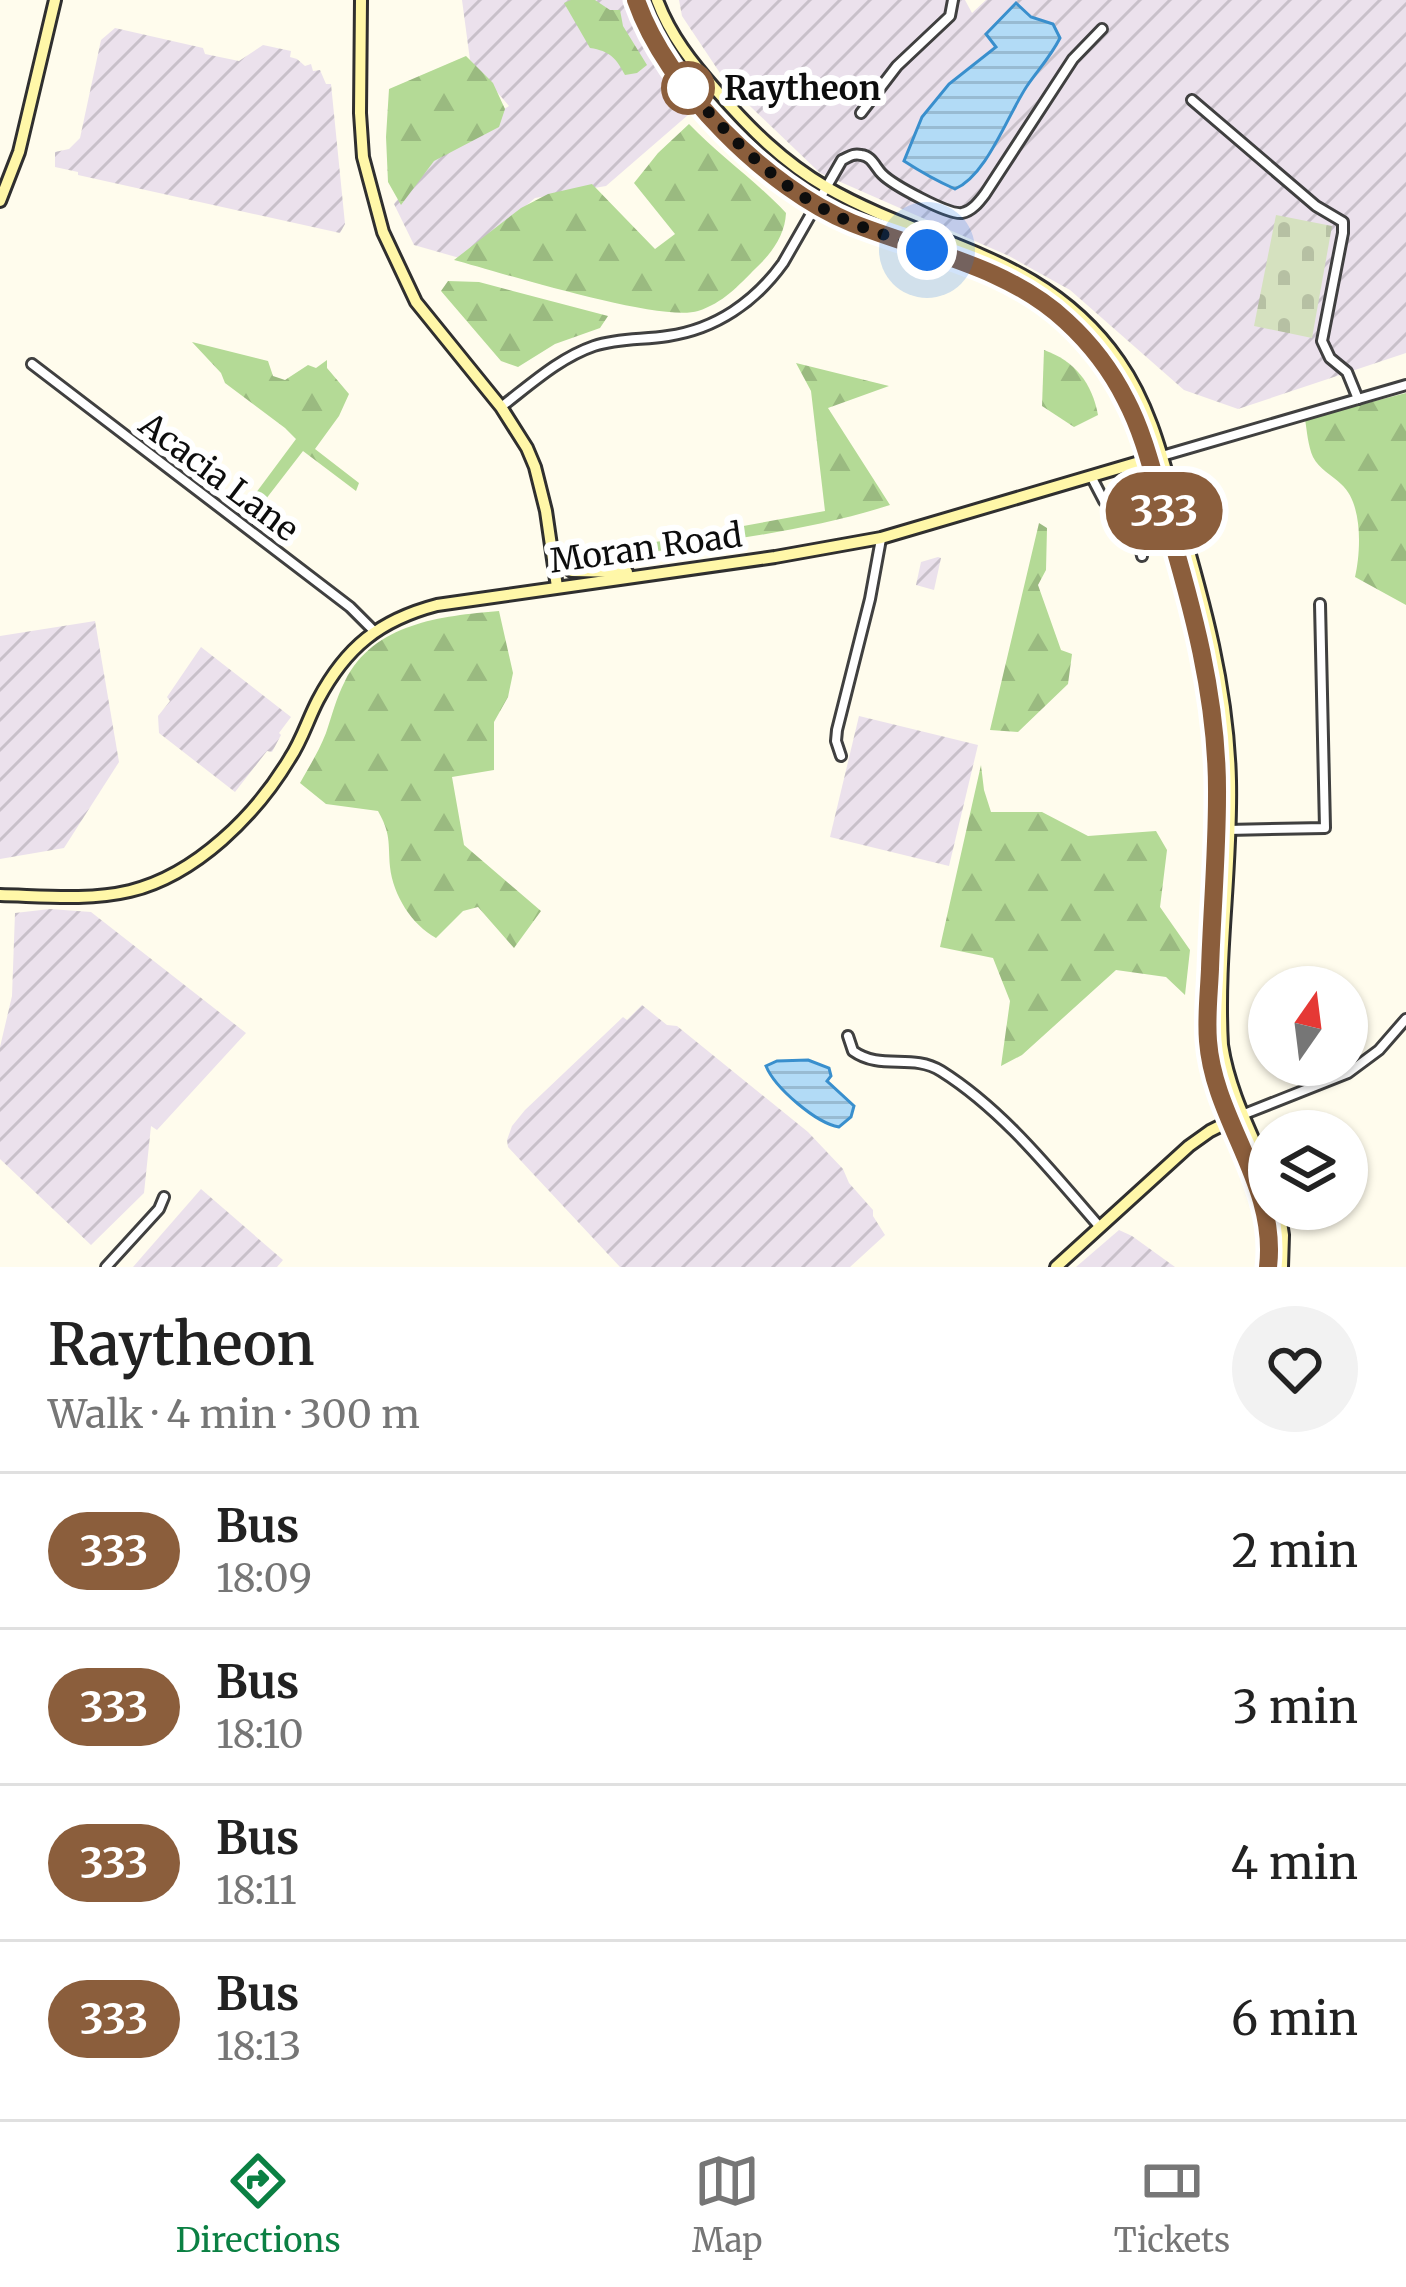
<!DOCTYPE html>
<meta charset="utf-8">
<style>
body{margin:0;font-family:Merriweather,serif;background:#f2f2f2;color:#222;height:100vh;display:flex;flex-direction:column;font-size:45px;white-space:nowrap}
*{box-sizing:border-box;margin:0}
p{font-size:39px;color:#767676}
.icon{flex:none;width:66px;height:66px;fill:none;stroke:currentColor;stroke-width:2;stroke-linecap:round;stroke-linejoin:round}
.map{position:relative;height:1267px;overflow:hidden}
.details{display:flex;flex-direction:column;background:#fff;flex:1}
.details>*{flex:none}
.badge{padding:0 24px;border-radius:39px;font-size:42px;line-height:78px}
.needle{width:78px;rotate:14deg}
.controls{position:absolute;left:1248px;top:966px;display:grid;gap:24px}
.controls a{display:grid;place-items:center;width:120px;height:120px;border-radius:50%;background:#fff;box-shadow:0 3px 9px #0004;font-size:60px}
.you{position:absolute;width:60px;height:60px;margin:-30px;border:9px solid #fff;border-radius:50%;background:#1a73e8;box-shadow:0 0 0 18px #1a73e833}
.map>.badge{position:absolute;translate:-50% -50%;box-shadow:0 0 0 6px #fff}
.round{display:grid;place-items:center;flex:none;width:126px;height:126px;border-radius:63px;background:#f2f2f2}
.headline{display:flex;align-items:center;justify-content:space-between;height:204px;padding:0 48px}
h1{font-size:57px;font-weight:600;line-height:90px}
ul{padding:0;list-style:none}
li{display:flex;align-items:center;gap:36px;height:156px;padding:0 48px;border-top:3px solid #e0e0e0}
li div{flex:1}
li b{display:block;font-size:45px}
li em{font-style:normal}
li .badge{min-width:132px;font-weight:700;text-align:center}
.menu{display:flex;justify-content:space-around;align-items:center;height:168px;border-top:3px solid #e0e0e0;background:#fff;font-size:33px;color:#767676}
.menu a{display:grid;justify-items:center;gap:6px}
.menu .current{color:#0b8043}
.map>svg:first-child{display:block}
.industrial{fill:url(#industrial-furrows)}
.forest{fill:url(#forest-firs)}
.cemetery{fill:url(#cemetery-stones)}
.water{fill:url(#water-rules);stroke:#398fcd;stroke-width:3}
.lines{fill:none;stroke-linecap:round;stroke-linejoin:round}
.street-casing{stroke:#404040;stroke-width:14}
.secondary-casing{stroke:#2f2f2f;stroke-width:16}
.street{stroke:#fff;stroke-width:8}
.secondary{stroke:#fff7a8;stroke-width:10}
.line-casing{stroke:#fff;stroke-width:27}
.line{stroke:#8b5e3c;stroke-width:18}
.walk{stroke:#0d0d0d;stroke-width:12;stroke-dasharray:0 21.6}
.stop-dot{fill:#fff;stroke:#8b5e3c;stroke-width:6}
.labels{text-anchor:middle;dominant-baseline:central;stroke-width:12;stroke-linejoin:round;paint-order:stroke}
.stop-label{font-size:33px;font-weight:bold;fill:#0d0d0d;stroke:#fff;text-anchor:start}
.street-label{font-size:33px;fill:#0d0d0d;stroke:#fff}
</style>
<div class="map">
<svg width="1406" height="1267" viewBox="0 0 1406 1267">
<defs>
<pattern id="industrial-furrows" width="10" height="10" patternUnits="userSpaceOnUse" patternTransform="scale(3)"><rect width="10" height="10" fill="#ebe1ec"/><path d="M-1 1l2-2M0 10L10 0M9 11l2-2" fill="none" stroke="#c8c0c9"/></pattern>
<pattern id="forest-firs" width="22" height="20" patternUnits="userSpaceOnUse" patternTransform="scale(3)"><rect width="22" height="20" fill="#b4da96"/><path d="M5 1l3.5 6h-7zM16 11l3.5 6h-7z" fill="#9aba80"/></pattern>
<pattern id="cemetery-stones" width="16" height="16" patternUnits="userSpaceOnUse" patternTransform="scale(3)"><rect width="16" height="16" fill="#d5e1bf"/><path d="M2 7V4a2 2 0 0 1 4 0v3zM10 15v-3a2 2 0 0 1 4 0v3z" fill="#b6c0a3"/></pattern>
<pattern id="water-rules" width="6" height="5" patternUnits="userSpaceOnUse" patternTransform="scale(3)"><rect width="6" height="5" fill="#b2dbf6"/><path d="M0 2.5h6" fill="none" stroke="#98bbd2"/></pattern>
</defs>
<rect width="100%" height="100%" fill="#fffced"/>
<!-- industrial -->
<g class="industrial">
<polygon points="462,0 627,0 631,17 688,115 606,186 535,198 463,259 414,245 394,204 428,159 509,106 470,60"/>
<polygon points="679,0 965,0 972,13 986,0 1406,0 1406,353 1238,409 1184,390 1070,290 1009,256 820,173 728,85 682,16"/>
<polygon points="115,28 203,48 205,54 239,61 263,45 291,51 290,57 297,59 305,66 311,64 313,71 320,70 326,84 331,84 345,224 340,233 78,175 78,172 55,167 55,152 69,149 80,138 101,40"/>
<polygon points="938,557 941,558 934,590 916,585 921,562"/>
<polygon points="95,621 119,762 64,848 0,859 0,636"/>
<polygon points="201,647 291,717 279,733 281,735 272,752 267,751 235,792 159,733 158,716 170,701 167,697"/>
<polygon points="859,716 978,745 949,866 830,837"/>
<polygon points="50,909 91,912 246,1033 157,1130 151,1126 144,1193 91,1245 0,1159 0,1047 12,996 15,913"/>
<polygon points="642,1005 667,1025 677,1026 808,1132 843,1169 849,1183 873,1210 873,1216 885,1235 850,1267 620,1267 508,1147 507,1140 512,1126 525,1110 623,1017 627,1020"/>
<polygon points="201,1189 283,1260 277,1267 133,1267"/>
<polygon points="1119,1230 1132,1236 1175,1267 1076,1267"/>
</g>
<!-- forest -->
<g class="forest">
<path d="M571,0H595L610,10H620L623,26L647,65L637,73L625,75C616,58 610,51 590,48L564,3Z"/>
<polygon points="466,56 493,83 505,109 499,127 434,161 401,205 388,182 386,137 389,89"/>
<path d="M689,124C720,156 756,181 786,213C785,235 772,253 756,268C738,286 723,303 698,311C661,323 499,272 454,260L521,208L548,194L592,184L655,249L675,234L634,183L658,153Z"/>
<polygon points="448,281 479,282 608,316 600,328 555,344 518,367 501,361 441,291"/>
<polygon points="192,342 268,361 273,376 285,380 308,365 316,368 327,360 327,368 349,394 339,416 315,449 359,483 356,491 303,451 259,508 250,501 296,439 285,428 225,383 221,373"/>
<path d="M1044,350C1075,361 1092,383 1098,415L1074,427L1042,406Z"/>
<path d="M796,363L889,386L828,408L890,505C809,531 724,540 640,554L632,553L628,547L825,511L811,391Z"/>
<path d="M1406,393V605L1355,577C1361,551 1363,503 1341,484C1332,475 1319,469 1313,457C1308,446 1307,431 1305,419Z"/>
<polygon points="1039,523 1047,528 1046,570 1038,585 1061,650 1072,654 1068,684 1018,732 990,730"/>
<path d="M499,611L513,673L508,697L494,722V770L452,777L464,845L541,911L514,948L478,907L463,911L436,938C412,925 393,895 390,867C388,842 391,834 378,811L326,804L300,783C309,767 319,751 326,733C332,716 336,698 345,681C374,623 441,616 499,611Z"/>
<polygon points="981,765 984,790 991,812 1042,812 1088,836 1156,831 1167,850 1160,907 1190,950 1185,995 1166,977 1116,970 1022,1055 1001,1066 1010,1001 993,958 940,947"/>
</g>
<!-- cemetery -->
<polygon class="cemetery" points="1276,215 1332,226 1312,338 1254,326"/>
<!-- water -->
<g class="water">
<path d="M1016,3L1031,17L1053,24L1060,38C1051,56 1038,70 1027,86C1007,116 987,175 955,189C937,181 921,172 904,161L922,117L949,84L996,47L986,34Z"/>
<path d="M808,1060L829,1068L831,1076L827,1081L854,1106L851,1117L839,1127C816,1123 775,1088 766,1066L777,1061Z"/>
</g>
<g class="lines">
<!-- street casing -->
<g class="street-casing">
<g id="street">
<polyline points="1192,100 1316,206 1343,222 1343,233 1322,341 1330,358 1347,372 1358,399"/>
<polyline points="861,113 897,66 950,16 953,0"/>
<polyline points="32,364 350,607 374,631"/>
<path d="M501,407C530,385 559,358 594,346C619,338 643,340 668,336C716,329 755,302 783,263L842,160C849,157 853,153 861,155C872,156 875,167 882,174C893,185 948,215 962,213C972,211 979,202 985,194L1073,59L1102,29"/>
<polyline points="1162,456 1406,385"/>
<polyline points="1091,476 1104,501 1137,530 1142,556"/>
<polyline points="841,756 836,741 837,730 870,599 881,539"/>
<polyline points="1227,830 1325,828 1320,604"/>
<path d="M848,1036L853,1051C881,1071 912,1053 941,1071C1003,1110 1051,1171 1099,1226"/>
<polyline points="1242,1115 1348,1073 1379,1050 1406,1019"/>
<polyline points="106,1267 159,1209 164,1197"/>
</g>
</g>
<!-- secondary casing -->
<g class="secondary-casing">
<g id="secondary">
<polyline points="361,0 360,113 363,157 383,232 416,302 501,407 527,448 535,467 546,511 557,587"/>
<path d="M636,0C665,87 768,189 852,223C925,253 1006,266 1066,321C1090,343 1111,370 1126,400C1144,434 1153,474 1164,511C1192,605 1218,697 1217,796C1217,854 1212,911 1210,969C1209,996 1205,1024 1209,1050C1220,1126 1278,1188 1268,1267"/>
<path d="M657,0C670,35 692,63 717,91C749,128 783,162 826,187C930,247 1044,253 1119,361C1151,407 1163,460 1178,513C1204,602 1228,688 1230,781C1232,869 1217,957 1222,1045C1229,1091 1251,1132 1269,1175"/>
<polyline points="0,201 19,152 55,0"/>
<polyline points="555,549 563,565 572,571 627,572"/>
<path d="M0,895C42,896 88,901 130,891C196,875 256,815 290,758C302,740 308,719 318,700C346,647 380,620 437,605L775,557L881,538L1153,458"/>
<polyline points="1279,1209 1283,1235 1282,1267"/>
<polyline points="1056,1267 1189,1146 1210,1131 1234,1119"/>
</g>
</g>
<!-- street -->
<use href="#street" class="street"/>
<!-- secondary -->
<use href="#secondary" class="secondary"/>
</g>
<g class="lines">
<!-- line casing -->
<g class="line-casing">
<path id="line" d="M636,0C666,87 767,188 852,223C925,252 1007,266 1066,321C1090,343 1111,370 1126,400C1144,434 1153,474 1164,511C1192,605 1218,698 1217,796C1217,854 1212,911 1210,969C1209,993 1206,1017 1208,1041C1214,1121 1278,1184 1268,1267"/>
</g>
<!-- line -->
<use href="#line" class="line"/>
<!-- walk -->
<path class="walk" d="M688,88L684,84C731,139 780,191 848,221C873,232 901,240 927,250"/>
</g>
<!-- markers -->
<circle class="stop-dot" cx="688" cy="88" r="24"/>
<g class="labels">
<!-- stop labels -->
<g class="stop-label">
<text x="724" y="88">Raytheon</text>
</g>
<!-- street labels -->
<g class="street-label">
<text transform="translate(219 477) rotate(37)">Acacia Lane</text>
<text transform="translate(646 548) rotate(-8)">Moran Road</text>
</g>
</g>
</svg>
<div class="controls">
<a><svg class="needle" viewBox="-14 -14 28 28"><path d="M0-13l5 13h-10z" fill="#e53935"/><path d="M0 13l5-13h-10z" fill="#767676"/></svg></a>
<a><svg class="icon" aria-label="layers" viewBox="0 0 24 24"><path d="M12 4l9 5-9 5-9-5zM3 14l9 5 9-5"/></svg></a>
</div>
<div class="you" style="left:927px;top:250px"></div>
<b class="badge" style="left:1164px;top:511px;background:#8b5e3c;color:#fff">333</b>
</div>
<section class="details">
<div class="headline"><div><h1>Raytheon</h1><p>Walk · 4 min · 300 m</p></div><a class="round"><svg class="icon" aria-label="heart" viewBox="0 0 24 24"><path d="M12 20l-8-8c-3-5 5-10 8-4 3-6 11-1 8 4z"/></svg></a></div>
<ul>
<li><span class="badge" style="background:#8b5e3c;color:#fff">333</span><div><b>Bus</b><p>18:09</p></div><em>2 min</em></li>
<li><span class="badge" style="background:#8b5e3c;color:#fff">333</span><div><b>Bus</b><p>18:10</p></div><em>3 min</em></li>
<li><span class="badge" style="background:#8b5e3c;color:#fff">333</span><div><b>Bus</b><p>18:11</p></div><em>4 min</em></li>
<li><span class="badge" style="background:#8b5e3c;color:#fff">333</span><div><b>Bus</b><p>18:13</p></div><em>6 min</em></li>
</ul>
</section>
<nav class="menu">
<a class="current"><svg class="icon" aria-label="directions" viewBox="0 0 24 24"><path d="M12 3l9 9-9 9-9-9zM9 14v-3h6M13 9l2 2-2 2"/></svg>Directions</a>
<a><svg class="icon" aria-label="map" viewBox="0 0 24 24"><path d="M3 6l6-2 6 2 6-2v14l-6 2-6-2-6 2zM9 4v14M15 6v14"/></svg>Map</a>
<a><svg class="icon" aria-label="tickets" viewBox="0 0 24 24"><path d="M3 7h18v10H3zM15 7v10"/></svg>Tickets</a>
</nav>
